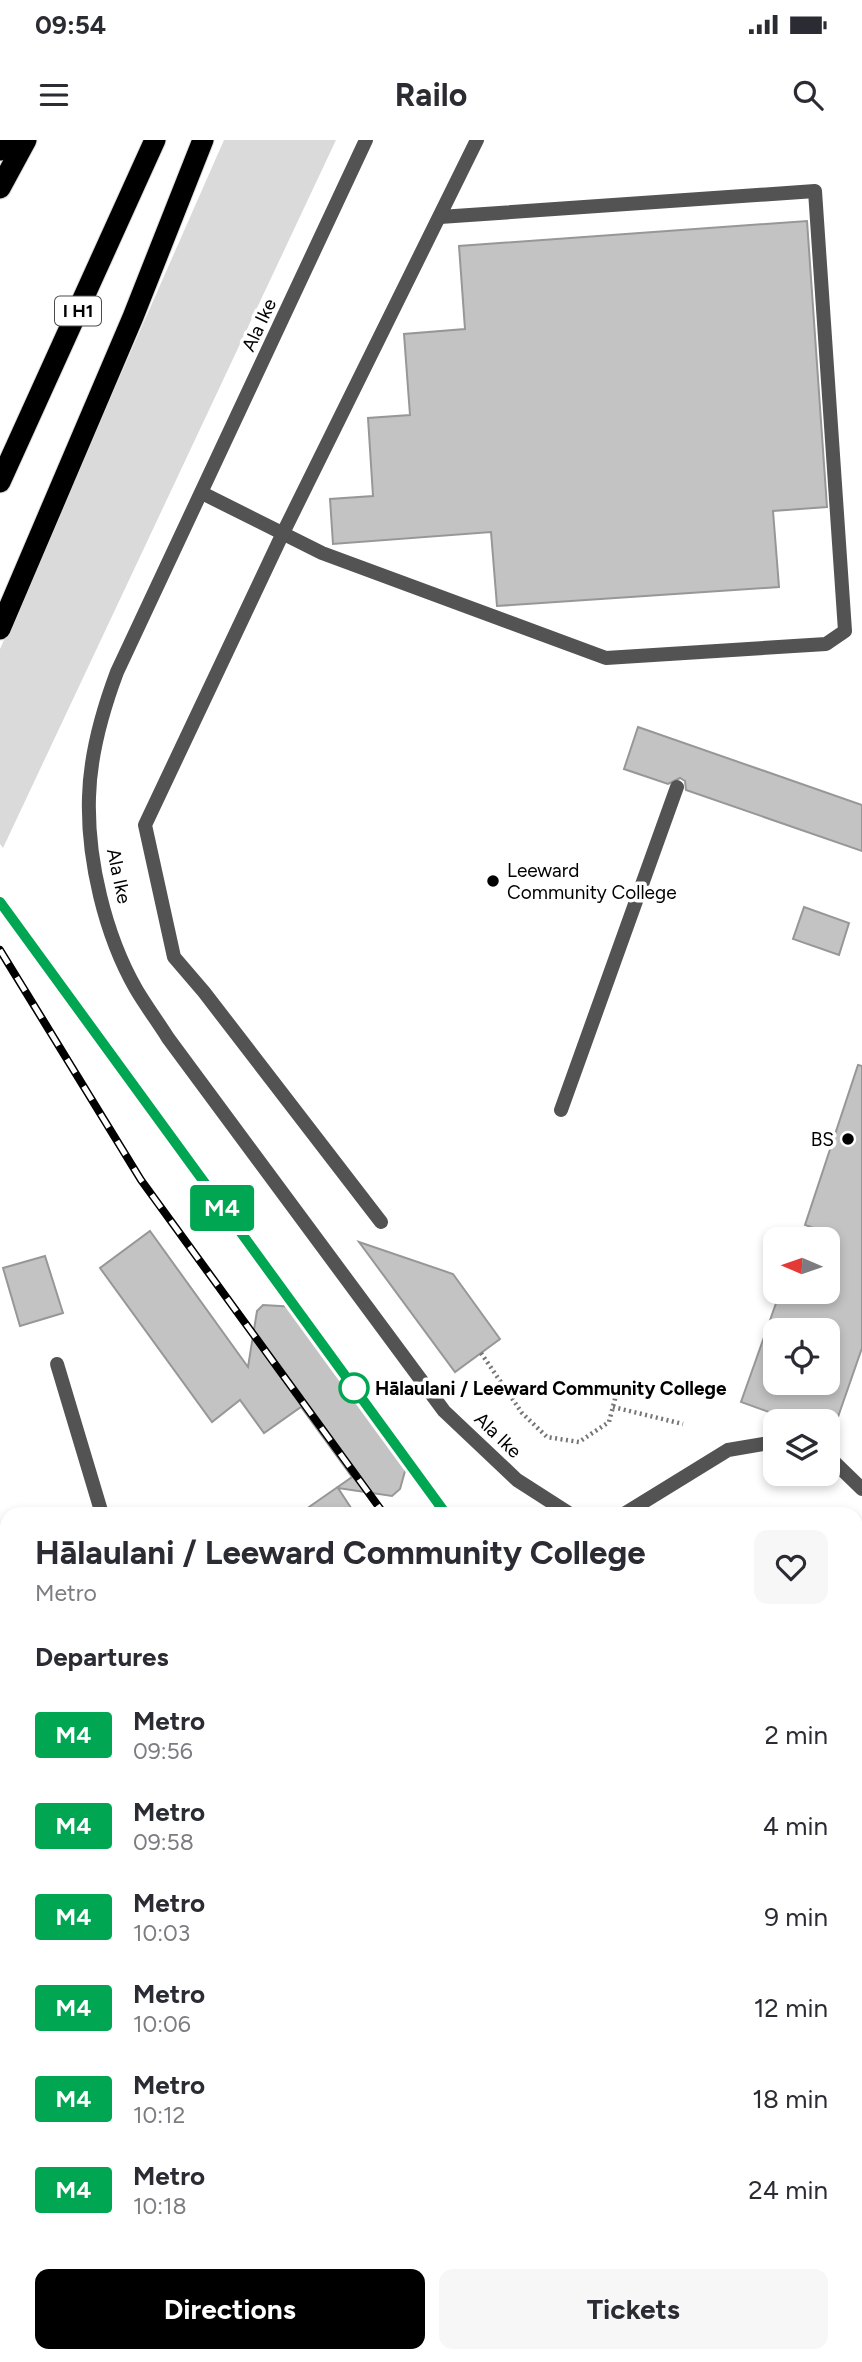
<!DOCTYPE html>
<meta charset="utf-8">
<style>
body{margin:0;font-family:Figtree,sans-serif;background:#f7f7f7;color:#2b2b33;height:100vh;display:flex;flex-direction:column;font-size:26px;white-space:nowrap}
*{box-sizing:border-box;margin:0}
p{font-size:23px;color:#7c7c81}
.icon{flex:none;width:38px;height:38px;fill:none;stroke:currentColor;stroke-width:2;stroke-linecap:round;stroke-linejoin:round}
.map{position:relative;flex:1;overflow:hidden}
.drawer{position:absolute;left:0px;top:1367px;width:863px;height:856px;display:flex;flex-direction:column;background:#fff;border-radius:21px 21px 0 0;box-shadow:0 4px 10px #0003}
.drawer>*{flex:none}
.badge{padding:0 14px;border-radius:5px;font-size:24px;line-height:46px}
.needle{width:46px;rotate:272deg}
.controls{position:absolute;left:763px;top:1087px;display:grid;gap:14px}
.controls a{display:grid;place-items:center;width:77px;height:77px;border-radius:14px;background:#fff;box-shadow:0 4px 10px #0003;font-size:35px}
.map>.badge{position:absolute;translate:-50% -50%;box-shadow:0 0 0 4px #fff}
h2{padding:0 35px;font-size:26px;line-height:63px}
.round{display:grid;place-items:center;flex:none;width:74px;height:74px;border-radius:14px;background:#f7f7f7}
.headline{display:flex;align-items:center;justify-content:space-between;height:119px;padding:0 35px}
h1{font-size:33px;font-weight:700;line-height:52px}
.button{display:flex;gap:14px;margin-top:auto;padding:14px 35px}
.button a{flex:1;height:80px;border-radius:14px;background:#000;color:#fff;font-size:28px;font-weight:700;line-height:80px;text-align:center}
.button a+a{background:#f7f7f7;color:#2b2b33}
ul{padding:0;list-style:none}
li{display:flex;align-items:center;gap:21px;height:91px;padding:0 35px}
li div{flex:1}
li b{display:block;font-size:26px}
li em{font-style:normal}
li .badge{min-width:77px;font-weight:700;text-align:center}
.status{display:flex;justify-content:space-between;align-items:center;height:49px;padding:0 35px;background:#fff;direction:ltr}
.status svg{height:19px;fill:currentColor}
header{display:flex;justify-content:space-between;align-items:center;height:91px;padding:0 35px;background:#fff;font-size:32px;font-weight:700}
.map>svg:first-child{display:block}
.green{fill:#dadada}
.building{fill:#c3c3c3;stroke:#979797;stroke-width:2;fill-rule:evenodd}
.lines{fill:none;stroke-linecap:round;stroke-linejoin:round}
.primary-casing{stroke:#dbdbdb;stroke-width:19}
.motorway-casing{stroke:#dbdbdb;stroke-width:23}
.path{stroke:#757575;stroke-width:4.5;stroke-dasharray:2 3.5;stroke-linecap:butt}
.service{stroke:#535353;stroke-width:14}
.minor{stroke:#535353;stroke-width:14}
.primary{stroke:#000;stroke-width:18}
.motorway{stroke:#000;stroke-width:21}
.rail-casing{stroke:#000;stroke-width:8}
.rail{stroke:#fff;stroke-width:5;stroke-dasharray:16;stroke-linecap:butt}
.line-casing{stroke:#fff;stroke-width:16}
.line{stroke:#00a651;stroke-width:10}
.poi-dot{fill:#000;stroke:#fff;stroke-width:2.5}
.stop-dot{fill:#fff;stroke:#00a651;stroke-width:3.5}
.labels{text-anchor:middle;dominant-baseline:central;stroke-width:7;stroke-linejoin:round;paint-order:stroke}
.shield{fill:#fff;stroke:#4c4c4c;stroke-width:2}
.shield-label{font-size:18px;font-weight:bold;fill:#000}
.street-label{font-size:19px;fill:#000;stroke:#fff}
.poi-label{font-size:19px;fill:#000;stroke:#fff;text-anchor:start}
.stop-label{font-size:19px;font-weight:bold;fill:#000;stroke:#fff;text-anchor:start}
</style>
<div class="status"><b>09:54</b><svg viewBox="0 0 49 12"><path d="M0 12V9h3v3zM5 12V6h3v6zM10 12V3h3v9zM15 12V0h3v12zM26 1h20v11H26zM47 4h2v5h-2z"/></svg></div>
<header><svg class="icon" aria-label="menu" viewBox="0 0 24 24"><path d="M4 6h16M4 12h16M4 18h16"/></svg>Railo<svg class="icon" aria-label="search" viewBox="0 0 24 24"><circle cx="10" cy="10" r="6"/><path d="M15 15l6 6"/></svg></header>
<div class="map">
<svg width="862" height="2222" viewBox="0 0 862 2222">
<rect width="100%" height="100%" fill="#fff"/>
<!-- green -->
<g class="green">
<polygon points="224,0 336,0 3,708 0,704 0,509"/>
<polygon points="0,1476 7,1488 7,1770 0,1757"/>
<polygon points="0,1832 7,1842 7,1909 0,1886"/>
<polygon points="145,2216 215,2216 212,2222 148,2222"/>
</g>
<!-- building -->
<g class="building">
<polygon points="807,81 827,367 773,371 779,447 497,466 491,392 333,404 330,359 373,356 368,278 410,275 404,194 465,189 459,106"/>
<polygon points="638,587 862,665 862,711 686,650 685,641 680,638 668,644 624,629"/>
<polygon points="804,767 849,783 839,815 793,799"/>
<path d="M858,925L862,926V1208L831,1297L828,1296V1281H794L741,1262L780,1152H828V1093L805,1085ZM775,1190H828V1242H775Z"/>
<polygon points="150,1091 248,1227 257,1171 263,1165 297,1167 409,1317 400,1349 392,1356 338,1348 355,1374 299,1374 352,1337 301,1267 264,1293 240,1260 212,1282 100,1128"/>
<polygon points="359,1102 453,1134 500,1199 455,1232"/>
<polygon points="45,1116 63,1173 20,1186 3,1128"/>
</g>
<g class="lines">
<!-- primary casing -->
<g class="primary-casing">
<g id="primary">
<polyline points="0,1794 7,1806"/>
<polyline points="0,2004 7,2021"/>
<polyline points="0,2166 7,2183"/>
<polyline points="21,2216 25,2222"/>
<polyline points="88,2216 91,2222"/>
<polyline points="604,2216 608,2222"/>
<polyline points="657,2216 661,2222"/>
<polyline points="0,2220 1,2222"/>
<polyline points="228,2222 231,2216"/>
</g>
</g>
<!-- motorway casing -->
<g class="motorway-casing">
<g id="motorway">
<polyline points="0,10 6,0"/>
<polyline points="0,48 26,0"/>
<polyline points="0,342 155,0"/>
<polyline points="0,489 133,177 203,0"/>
<polyline points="0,1451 7,1463"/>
<polyline points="695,2216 698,2222"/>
<polyline points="767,2216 771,2222"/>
</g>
</g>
<!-- path -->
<g class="path">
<polyline points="481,1213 522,1273 547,1297 579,1302 609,1282 616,1255"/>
<polyline points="613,1267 683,1284"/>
</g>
<!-- service -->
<g class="service">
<polyline points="202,353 322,413 606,518 826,504 845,491 815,51 440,77"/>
<polyline points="561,970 677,647"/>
<polyline points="381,1082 204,852 174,817 145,685 282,395 477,0"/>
<polyline points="57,1224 102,1374"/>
<polyline points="856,1476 862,1476"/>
</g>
<!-- minor -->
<g class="minor">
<path d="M366,0L117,532C102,572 90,615 89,657C87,719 105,795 136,849C146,866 158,882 168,898L444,1271L517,1340L570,1374"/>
<polyline points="828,1316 862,1349"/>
<polyline points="624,1374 728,1310 775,1302"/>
</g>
<!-- primary -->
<use href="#primary" class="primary"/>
<!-- motorway -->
<use href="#motorway" class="motorway"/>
<!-- rail casing -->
<g class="rail-casing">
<g id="rail">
<polyline points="0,762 446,1374"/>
<polyline points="0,810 141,1040 384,1374"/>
<polyline points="856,2026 862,2041"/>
<polyline points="856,2115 862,2131"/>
</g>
</g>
<!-- rail -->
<use href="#rail" class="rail"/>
</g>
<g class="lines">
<!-- line casing -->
<g class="line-casing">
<polyline id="line" points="0,762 446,1374"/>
</g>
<!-- line -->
<use href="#line" class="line"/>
</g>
<!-- markers -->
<g class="poi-dot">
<circle cx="493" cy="741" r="7"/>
<circle cx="848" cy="999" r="7"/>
</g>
<circle class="stop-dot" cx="354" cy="1248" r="14"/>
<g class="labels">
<!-- shield labels -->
<rect class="shield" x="55" y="156.5" width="46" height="29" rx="5"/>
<g class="shield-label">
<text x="78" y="171">I H1</text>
</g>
<!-- street labels -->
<g class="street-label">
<text transform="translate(259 185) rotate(-65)">Ala Ike</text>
<text transform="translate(119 736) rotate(78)">Ala Ike</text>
<text transform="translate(498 1295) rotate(44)">Ala Ike</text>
</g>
<!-- poi labels -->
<g class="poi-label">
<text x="507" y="730">Leeward<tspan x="507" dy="22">Community College</tspan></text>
<text x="834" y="999" text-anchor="end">BS</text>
</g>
<!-- stop labels -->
<g class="stop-label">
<text x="375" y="1248">Hālaulani / Leeward Community College</text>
</g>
</g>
</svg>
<div class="controls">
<a><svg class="needle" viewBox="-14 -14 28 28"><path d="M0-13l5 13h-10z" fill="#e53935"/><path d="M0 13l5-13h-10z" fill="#7c7c81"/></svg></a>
<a><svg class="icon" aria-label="locate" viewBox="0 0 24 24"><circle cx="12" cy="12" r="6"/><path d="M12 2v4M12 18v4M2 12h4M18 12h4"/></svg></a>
<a><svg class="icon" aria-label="layers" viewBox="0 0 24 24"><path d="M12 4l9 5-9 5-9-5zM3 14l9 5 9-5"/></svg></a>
</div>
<b class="badge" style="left:222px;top:1068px;background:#00a651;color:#fff">M4</b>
<section class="drawer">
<div class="headline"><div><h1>Hālaulani / Leeward Community College</h1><p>Metro</p></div><a class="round"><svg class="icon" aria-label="heart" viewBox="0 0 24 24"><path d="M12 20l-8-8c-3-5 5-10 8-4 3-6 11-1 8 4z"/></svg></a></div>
<h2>Departures</h2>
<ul>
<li><span class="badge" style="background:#00a651;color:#fff">M4</span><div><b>Metro</b><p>09:56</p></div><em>2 min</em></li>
<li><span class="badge" style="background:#00a651;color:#fff">M4</span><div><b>Metro</b><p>09:58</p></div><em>4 min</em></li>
<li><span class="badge" style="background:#00a651;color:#fff">M4</span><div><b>Metro</b><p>10:03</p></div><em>9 min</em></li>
<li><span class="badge" style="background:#00a651;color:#fff">M4</span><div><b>Metro</b><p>10:06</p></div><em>12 min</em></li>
<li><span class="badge" style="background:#00a651;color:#fff">M4</span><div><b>Metro</b><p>10:12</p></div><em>18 min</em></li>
<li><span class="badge" style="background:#00a651;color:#fff">M4</span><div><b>Metro</b><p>10:18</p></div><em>24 min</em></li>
</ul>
<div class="button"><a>Directions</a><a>Tickets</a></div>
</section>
</div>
